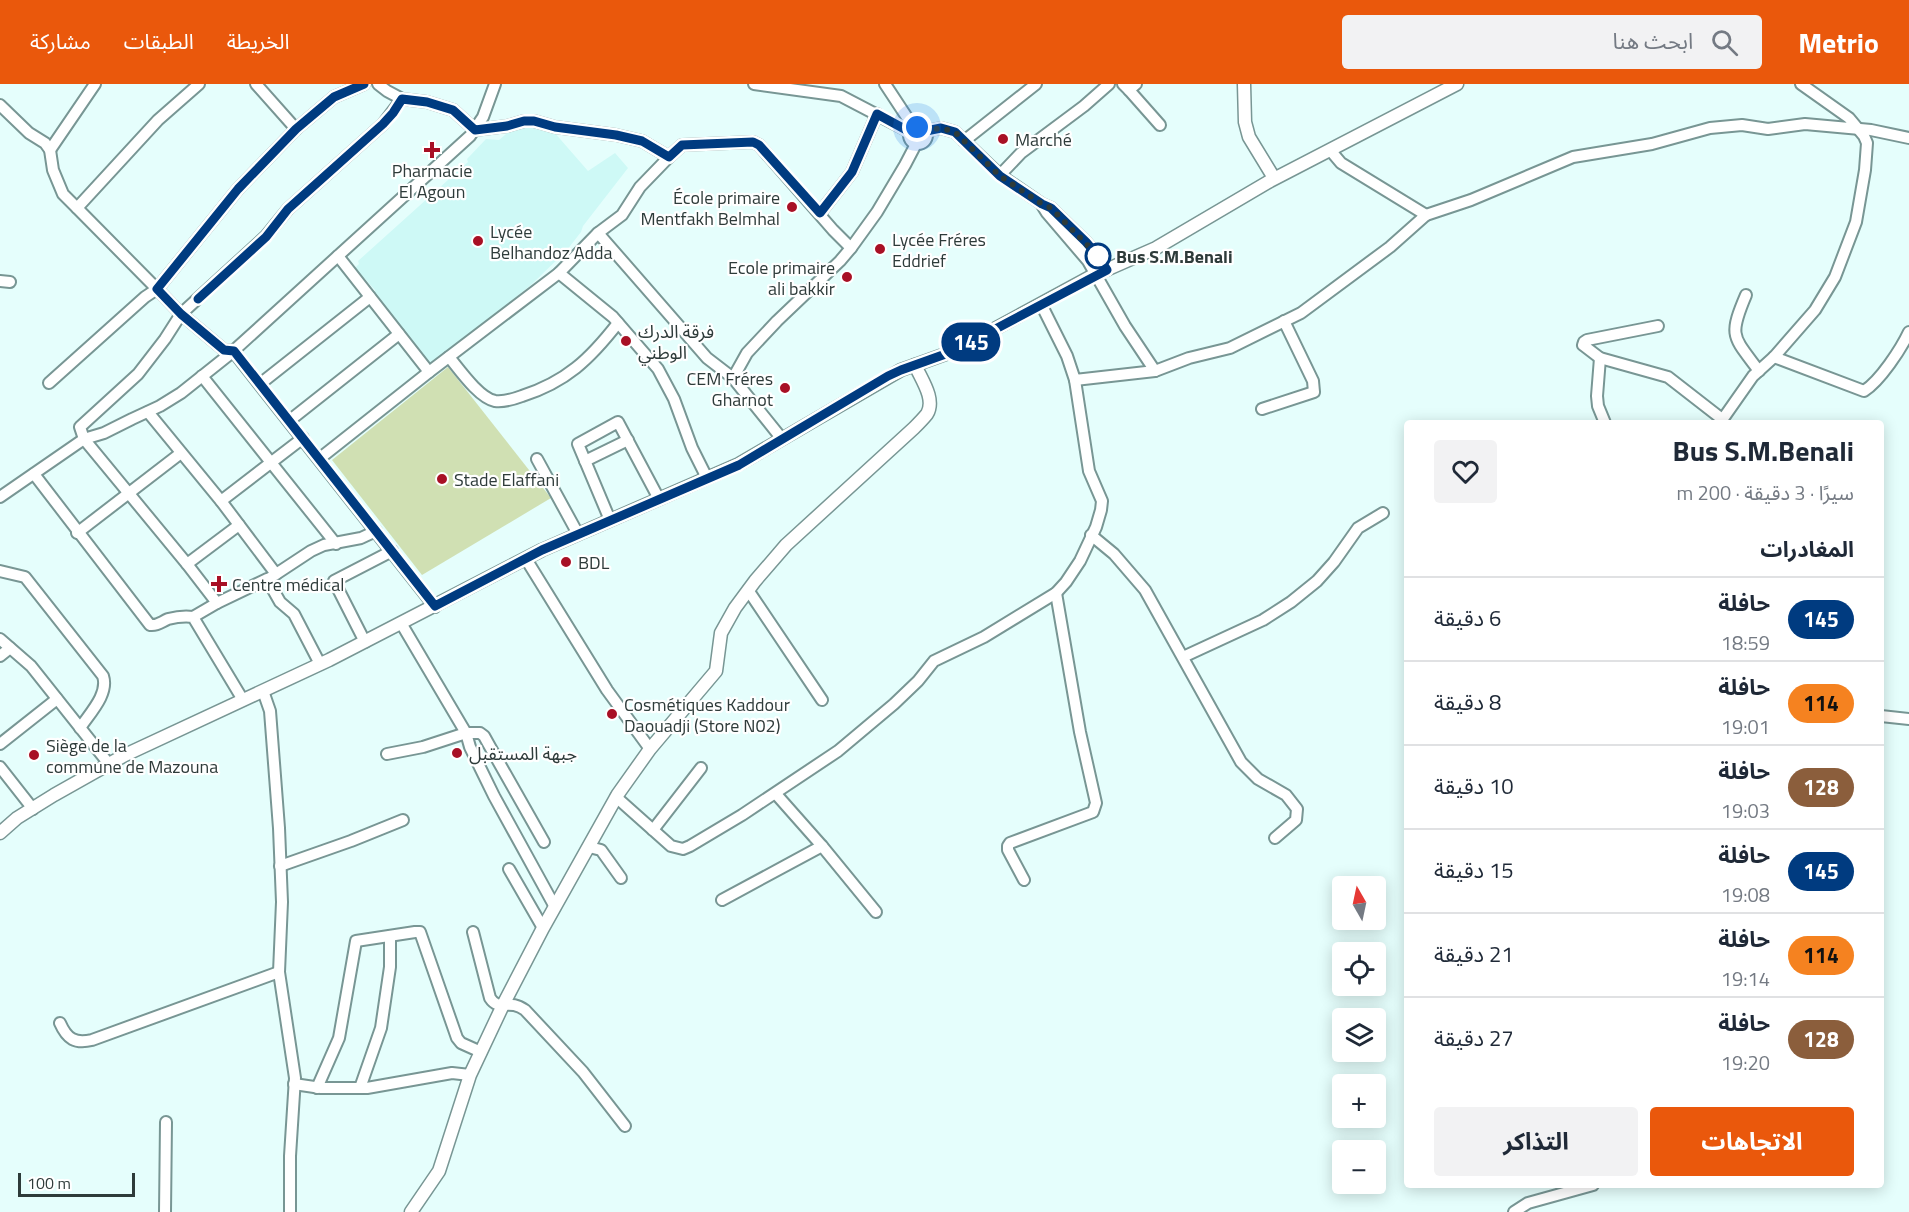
<!DOCTYPE html>
<html lang="ar">
<meta charset="utf-8">
<style>
body{margin:0;font-family:"Titillium Web","Noto Sans Arabic",sans-serif;background:#f2f2f3;color:#1f2937;direction:rtl;height:100vh;display:flex;flex-direction:column;font-size:22px;white-space:nowrap}
*{box-sizing:border-box;margin:0}
p{font-size:20px;color:#747a83}
.icon{flex:none;width:33px;height:33px;fill:none;stroke:currentColor;stroke-width:2;stroke-linecap:round;stroke-linejoin:round}
.map{position:relative;flex:1;overflow:hidden;direction:ltr}
.details{position:absolute;left:1404px;top:336px;width:480px;height:768px;display:flex;flex-direction:column;background:#fff;border-radius:6px;box-shadow:0 3px 15px #0003;direction:rtl}
.details>*{flex:none}
.badge{padding:0 12px;border-radius:20px;font-size:21px;line-height:39px}
.needle{width:39px;rotate:351deg}
.fabs{position:absolute;left:1332px;top:792px;display:grid;gap:12px}
.fabs a{display:grid;place-items:center;width:54px;height:54px;border-radius:6px;background:#fff;box-shadow:0 3px 15px #0003;font-size:30px}
.scale{position:absolute;left:18px;bottom:15px;width:117px;box-sizing:border-box;padding-left:6px;border:3px solid #2e3b3a;border-top:0;font-size:16px;line-height:21px;white-space:nowrap;color:#2e3b3a;-webkit-text-stroke:4px #fff;paint-order:stroke}
.you{position:absolute;width:30px;height:30px;margin:-15px;border:4px solid #fff;border-radius:50%;background:#1a73e8;box-shadow:0 0 0 9px #1a73e833}
.map>.badge{position:absolute;translate:-50% -50%;box-shadow:0 0 0 3px #fff}
h2{padding:0 30px;font-size:22px;line-height:54px}
.round{display:grid;place-items:center;flex:none;width:63px;height:63px;border-radius:6px;background:#f2f2f3}
.summary{display:flex;align-items:center;justify-content:space-between;height:102px;padding:0 30px}
h1{font-size:28px;font-weight:700;line-height:45px}
.action{display:flex;gap:12px;margin-top:auto;padding:12px 30px}
.action a{flex:1;height:69px;border-radius:6px;background:#ea580c;color:#fff;font-size:24px;font-weight:700;line-height:69px;text-align:center}
.action a+a{background:#f2f2f3;color:#1f2937}
ul{padding:0;list-style:none}
li{display:flex;align-items:center;gap:18px;height:84px;padding:0 30px;border-top:2px solid #e0e1e3}
li div{flex:1}
li b{display:block;font-size:22px}
li em{font-style:normal}
li .badge{min-width:66px;font-weight:700;text-align:center}
header{display:flex;align-items:center;gap:36px;box-sizing:border-box;height:84px;padding:0 30px;background:#ea580c;color:#fff}
header strong{font-size:28px}
nav{display:flex;gap:33px;margin-inline-start:auto;font-size:21px}
.search{width:420px;height:54px;background:#f2f2f3;display:flex;align-items:center;gap:15px;box-sizing:border-box;padding:0 21px;border-radius:6px;color:#747a83;font-size:22px}
.map>svg:first-child{display:block}
.built{fill:#cef9f6}
.grass{fill:#d0e0b3}
.lines{fill:none;stroke-linecap:round;stroke-linejoin:round}
.minor-casing{stroke:#789694;stroke-width:14}
.major-casing{stroke:#789694;stroke-width:15}
.minor{stroke:#fff;stroke-width:10}
.major{stroke:#fff;stroke-width:12}
.line-casing{stroke:#fff;stroke-width:14}
.line{stroke:#003b80;stroke-width:9}
.walk{stroke:#2e3b3a;stroke-width:6;stroke-dasharray:0 10.8}
.poi-dot{fill:#a81025;stroke:#fff;stroke-width:2}
.stop-dot{fill:#fff;stroke:#003b80;stroke-width:3}
.labels{text-anchor:middle;dominant-baseline:central;stroke-width:4.5;stroke-linejoin:round;paint-order:stroke}
.poi-label{font-size:18px;fill:#2e3b3a;stroke:#fff;text-anchor:start}
.stop-label{font-size:18px;font-weight:bold;fill:#2e3b3a;stroke:#fff;text-anchor:start}
</style>
<header>
<strong>Metrio</strong>
<div class="search"><svg class="icon" aria-label="search" viewBox="0 0 24 24"><circle cx="10" cy="10" r="6"/><path d="M15 15l6 6"/></svg>ابحث هنا</div>
<nav><a>الخريطة</a><a>الطبقات</a><a>مشاركة</a></nav>
</header>
<div class="map">
<svg width="1909" height="1128" viewBox="0 0 1909 1128">
<rect width="100%" height="100%" fill="#e5fefc"/>
<!-- built -->
<polygon class="built" points="534,41 554,48 588,87 615,69 628,84 583,142 581,148 567,166 531,201 428,283 374,214 375,206 355,184 359,180 358,177 468,78 467,75 486,55 499,56 511,46"/>
<!-- grass -->
<polygon class="grass" points="448,283 551,414 422,491 332,376"/>
<g class="lines">
<!-- minor casing -->
<g class="minor-casing">
<g id="minor">
<polyline points="199,0 158,36 77,124 157,205 238,105 296,45 334,13 364,0"/>
<polyline points="256,0 296,45"/>
<polyline points="378,0 387,7 402,15"/>
<polyline points="754,0 841,12 910,48"/>
<polyline points="885,0 914,44"/>
<polyline points="1123,0 1129,6 1136,0"/>
<polyline points="1129,6 1160,41"/>
<polyline points="0,21 29,49 45,59 50,66 53,86 63,110 77,124"/>
<circle cx="918" cy="51" r="9"/>
<polyline points="926,47 941,44 955,48 1000,91 1042,120 1051,124 1086,158 1098,172 1107,186"/>
<polyline points="964,57 1036,0"/>
<polyline points="50,66 95,0"/>
<polyline points="1000,91 1021,69 1084,22 1109,0"/>
<polyline points="1042,121 1047,129 1088,177 1125,242 1155,287"/>
<polyline points="820,129 852,88 877,30"/>
<polyline points="1426,131 1471,116 1573,73 1652,60 1710,44 1742,41 1768,45 1805,40 1871,46 1909,54"/>
<polyline points="598,149 622,131 640,103 669,73"/>
<polyline points="338,172 429,288"/>
<polyline points="559,189 613,233 658,285 674,315 692,364 707,394"/>
<polyline points="0,197 10,198"/>
<path d="M1746,211C1728,253 1733,252 1759,287"/>
<polyline points="1041,220 1067,272 1075,296 1155,287 1189,274 1230,264 1301,229 1390,163 1426,131 1341,79 1330,66"/>
<polyline points="1658,242 1587,256 1584,258 1583,261 1600,274 1668,293 1722,335"/>
<path d="M449,273C459,285 479,314 495,317C503,318 514,315 522,312C566,298 590,275 618,239"/>
<path d="M1774,273L1864,307C1880,297 1901,265 1909,248"/>
<polyline points="1600,274 1597,312 1598,322 1605,339"/>
<polyline points="202,292 336,460"/>
<polyline points="733,294 747,269 777,237 840,177 851,164 877,128 905,81 916,60"/>
<polyline points="49,299 145,213 157,205 181,230 224,266 233,267 435,523"/>
<polyline points="260,300 370,213"/>
<polyline points="1262,325 1314,308 1313,297 1284,237"/>
<polyline points="148,328 221,417 276,490"/>
<polyline points="289,337 399,250"/>
<polyline points="1720,339 1753,292 1774,273 1815,226 1835,193 1856,138 1865,86 1867,59 1864,52 1849,34 1801,0"/>
<polyline points="319,375 429,288 559,189 598,149 707,274 733,294 782,355"/>
<polyline points="537,375 578,450"/>
<polyline points="585,377 628,356"/>
<path d="M34,390L150,541C158,542 161,538 168,535C176,533 185,532 193,533L243,616"/>
<polyline points="0,413 84,355 104,349 132,335 160,322 181,309 230,270 470,52 483,33 495,0"/>
<polyline points="221,417 303,354"/>
<polyline points="610,436 578,360 618,338 659,415"/>
<polyline points="77,449 181,369"/>
<polyline points="1091,451 1114,470 1145,506 1241,678 1258,695 1286,711 1297,725 1296,736 1275,754"/>
<polyline points="526,475 607,606 650,665"/>
<polyline points="187,480 239,441"/>
<path d="M0,487L25,493L103,592C109,610 90,629 80,644"/>
<polyline points="270,494 311,467 324,461 361,454 376,447"/>
<polyline points="748,506 822,616"/>
<polyline points="217,519 267,495 280,518 294,530 320,580"/>
<polyline points="193,533 217,519 187,480 84,355 80,343 138,290 165,255 181,230 266,152 288,125 383,40 402,15 427,18 453,26 475,46 507,42 524,37 534,37 555,43 616,51 642,57 669,73 682,61 753,58 759,61 833,146 851,164"/>
<polyline points="401,539 466,649 470,663 494,712 555,823"/>
<polyline points="0,555 31,582 109,680"/>
<polyline points="365,558 334,497 392,467"/>
<polyline points="0,572 10,564"/>
<polyline points="1183,573 1263,536 1291,518 1317,497 1334,478 1358,444 1383,429"/>
<polyline points="263,607 270,627 279,744 282,818 279,888 295,994 290,1072 290,1128"/>
<polyline points="1881,632 1909,635"/>
<polyline points="0,660 57,615"/>
<polyline points="387,670 423,663 466,649 480,649 484,652 489,661 544,758"/>
<polyline points="0,683 33,725"/>
<polyline points="776,710 822,762 876,828"/>
<polyline points="616,713 671,762 683,765 690,762 742,731 838,667 894,620 918,597 934,577 984,553 1056,509 1066,498 1080,477 1096,443 1101,426 1102,417 1089,387 1075,296"/>
<polyline points="653,746 701,684"/>
<polyline points="589,763 601,766 621,794"/>
<polyline points="280,782 351,757 403,736"/>
<polyline points="509,785 543,844"/>
<polyline points="1024,796 1008,766 1008,762 1010,759 1093,728 1096,719 1080,648 1056,509"/>
<polyline points="722,816 822,762"/>
<path d="M473,848L490,914C499,928 509,914 525,926L583,988L625,1042"/>
<path d="M60,939C67,955 75,960 92,956L279,888"/>
<polyline points="294,1000 321,1004 367,1004 452,989 470,991"/>
<polyline points="317,1004 339,954 356,857 415,848 420,848 457,954 461,959 481,968"/>
<polyline points="360,1004 381,944 390,883 390,852"/>
<polyline points="165,1128 166,1038"/>
<polyline points="1514,1128 1528,1119 1593,1101"/>
</g>
</g>
<!-- major casing -->
<g class="major-casing">
<g id="major">
<polyline points="1244,0 1245,38 1249,53 1274,94"/>
<polyline points="0,749 17,734 54,711 125,671 329,576 542,466 739,380 901,286 954,267 1090,193 1156,164 1270,97 1457,0"/>
<path d="M411,1128L439,1087L470,991L503,921L543,844L618,710L650,665L716,587L721,549L735,524L755,497L786,461L914,344C918,340 923,335 927,330C936,315 921,295 915,281"/>
</g>
</g>
<!-- minor -->
<use href="#minor" class="minor"/>
<!-- major -->
<use href="#major" class="major"/>
</g>
<g class="lines">
<!-- line casing -->
<g class="line-casing">
<polyline id="line" points="198,215 266,153 288,125 383,40 393,29 402,15 427,18 453,26 475,46 507,42 524,37 534,37 555,43 616,51 642,57 669,73 682,61 753,58 759,61 820,129 852,88 877,30 910,48 917,43 922,43 926,47 941,44 955,48 1000,92 1042,120 1051,124 1086,158 1098,172 1107,186 954,267 901,286 888,292 739,381 542,466 435,522 234,267 224,266 181,230 157,205 238,105 296,45 334,13 364,0"/>
</g>
<!-- line -->
<use href="#line" class="line"/>
<!-- walk -->
<polyline class="walk" points="917,43 922,43 926,47 941,44 955,48 1000,92 1042,120 1051,124 1098,172"/>
</g>
<!-- markers -->
<g class="poi-dot">
<circle cx="1003" cy="55" r="6"/>
<path d="M429 57h6v6h6v6h-6v6h-6v-6h-6v-6h6z"/>
<circle cx="792" cy="123" r="6"/>
<circle cx="478" cy="157" r="6"/>
<circle cx="880" cy="165" r="6"/>
<circle cx="847" cy="193" r="6"/>
<circle cx="626" cy="257" r="6"/>
<circle cx="785" cy="304" r="6"/>
<circle cx="442" cy="395" r="6"/>
<circle cx="566" cy="478" r="6"/>
<path d="M216 491h6v6h6v6h-6v6h-6v-6h-6v-6h6z"/>
<circle cx="612" cy="630" r="6"/>
<circle cx="457" cy="669" r="6"/>
<circle cx="34" cy="671" r="6"/>
</g>
<circle class="stop-dot" cx="1098" cy="172" r="12"/>
<g class="labels">
<!-- poi labels -->
<g class="poi-label">
<text x="1015" y="55">Marché</text>
<text x="432" y="86" text-anchor="middle">Pharmacie<tspan x="432" dy="21">El Agoun</tspan></text>
<text x="780" y="113" text-anchor="end">École primaire<tspan x="780" dy="21">Mentfakh Belmhal</tspan></text>
<text x="490" y="147">Lycée<tspan x="490" dy="21">Belhandoz Adda</tspan></text>
<text x="892" y="155">Lycée Fréres<tspan x="892" dy="21">Eddrief</tspan></text>
<text x="835" y="183" text-anchor="end">Ecole primaire<tspan x="835" dy="21">ali bakkir</tspan></text>
<text x="638" y="247">فرقة الدرك<tspan x="638" dy="21">الوطني</tspan></text>
<text x="773" y="294" text-anchor="end">CEM Fréres<tspan x="773" dy="21">Gharnot</tspan></text>
<text x="454" y="395">Stade Elaffani</text>
<text x="578" y="478">BDL</text>
<text x="232" y="500">Centre médical</text>
<text x="624" y="620">Cosmétiques Kaddour<tspan x="624" dy="21">Daouadji (Store N02)</tspan></text>
<text x="46" y="661">Siège de la<tspan x="46" dy="21">commune de Mazouna</tspan></text>
<text x="469" y="669">جبهة المستقبل</text>
</g>
<!-- stop labels -->
<g class="stop-label">
<text x="1116" y="172">Bus S.M.Benali</text>
</g>
</g>
</svg>
<div class="fabs">
<a><svg class="needle" viewBox="-14 -14 28 28"><path d="M0-13l5 13h-10z" fill="#e53935"/><path d="M0 13l5-13h-10z" fill="#747a83"/></svg></a>
<a><svg class="icon" aria-label="locate" viewBox="0 0 24 24"><circle cx="12" cy="12" r="6"/><path d="M12 2v4M12 18v4M2 12h4M18 12h4"/></svg></a>
<a><svg class="icon" aria-label="layers" viewBox="0 0 24 24"><path d="M12 4l9 5-9 5-9-5zM3 14l9 5 9-5"/></svg></a>
<a>+</a>
<a>−</a>
</div>
<div class="scale">100 m</div>
<div class="you" style="left:917px;top:43px"></div>
<b class="badge" style="left:971px;top:258px;background:#003b80;color:#fff">145</b>
<section class="details">
<div class="summary"><div><h1>Bus S.M.Benali</h1><p>سيرًا · 3 دقيقة · 200 m</p></div><a class="round"><svg class="icon" aria-label="heart" viewBox="0 0 24 24"><path d="M12 20l-8-8c-3-5 5-10 8-4 3-6 11-1 8 4z"/></svg></a></div>
<h2>المغادرات</h2>
<ul>
<li><span class="badge" style="background:#003b80;color:#fff">145</span><div><b>حافلة</b><p>18:59</p></div><em>6 دقيقة</em></li>
<li><span class="badge" style="background:#f58220;color:#111">114</span><div><b>حافلة</b><p>19:01</p></div><em>8 دقيقة</em></li>
<li><span class="badge" style="background:#8b5e3c;color:#fff">128</span><div><b>حافلة</b><p>19:03</p></div><em>10 دقيقة</em></li>
<li><span class="badge" style="background:#003b80;color:#fff">145</span><div><b>حافلة</b><p>19:08</p></div><em>15 دقيقة</em></li>
<li><span class="badge" style="background:#f58220;color:#111">114</span><div><b>حافلة</b><p>19:14</p></div><em>21 دقيقة</em></li>
<li><span class="badge" style="background:#8b5e3c;color:#fff">128</span><div><b>حافلة</b><p>19:20</p></div><em>27 دقيقة</em></li>
</ul>
<div class="action"><a>الاتجاهات</a><a>التذاكر</a></div>
</section>
</div>
